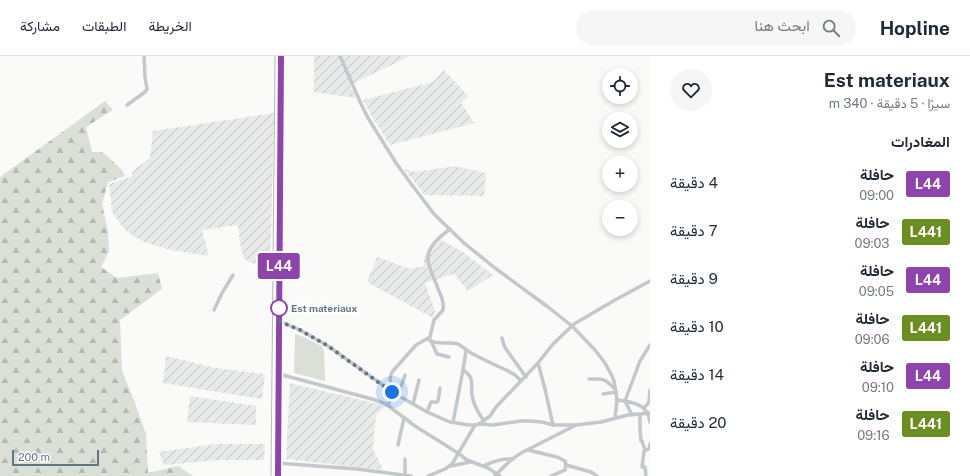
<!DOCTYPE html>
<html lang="ar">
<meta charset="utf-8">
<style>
body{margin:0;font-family:"Public Sans",Vazirmatn,sans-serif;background:#f6f6f7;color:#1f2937;direction:rtl;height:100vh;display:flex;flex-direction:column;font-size:15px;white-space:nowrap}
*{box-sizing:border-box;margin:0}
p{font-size:13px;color:#747a83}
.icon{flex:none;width:22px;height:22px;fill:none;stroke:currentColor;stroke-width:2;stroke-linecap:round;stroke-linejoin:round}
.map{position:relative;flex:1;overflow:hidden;direction:ltr}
.details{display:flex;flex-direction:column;background:#fff;width:320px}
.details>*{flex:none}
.badge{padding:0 8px;border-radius:3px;font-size:14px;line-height:26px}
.controls{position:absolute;left:602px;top:12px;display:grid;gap:8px}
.controls a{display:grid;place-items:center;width:36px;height:36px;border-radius:50%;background:#fff;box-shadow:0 2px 6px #0003;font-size:20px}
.scale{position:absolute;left:12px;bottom:10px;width:87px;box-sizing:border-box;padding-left:4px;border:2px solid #657683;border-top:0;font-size:11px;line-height:14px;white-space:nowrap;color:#657683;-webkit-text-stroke:3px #fff;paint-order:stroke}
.you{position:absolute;width:20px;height:20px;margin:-10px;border:3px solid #fff;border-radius:50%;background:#1a73e8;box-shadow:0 0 0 6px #1a73e833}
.map>.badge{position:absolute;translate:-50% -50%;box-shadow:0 0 0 2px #fff}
h2{padding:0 20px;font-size:15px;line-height:36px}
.round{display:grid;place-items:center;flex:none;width:42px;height:42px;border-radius:21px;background:#f6f6f7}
.head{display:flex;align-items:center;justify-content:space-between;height:68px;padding:0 20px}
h1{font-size:19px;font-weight:700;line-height:30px}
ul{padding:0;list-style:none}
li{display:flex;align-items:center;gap:12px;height:48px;padding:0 20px}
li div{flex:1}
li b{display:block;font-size:15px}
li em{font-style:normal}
li .badge{min-width:44px;font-weight:700;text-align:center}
header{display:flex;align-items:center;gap:24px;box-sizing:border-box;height:56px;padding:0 20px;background:#fff;border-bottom:1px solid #e0e1e3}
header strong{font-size:19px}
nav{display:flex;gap:22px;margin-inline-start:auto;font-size:14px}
.search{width:280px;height:36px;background:#f6f6f7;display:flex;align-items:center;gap:10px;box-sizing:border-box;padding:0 14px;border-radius:22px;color:#747a83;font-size:15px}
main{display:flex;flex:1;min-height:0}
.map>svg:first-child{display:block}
.industrial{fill:url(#industrial-furrows)}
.grass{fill:#dadfd7}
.forest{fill:url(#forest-firs)}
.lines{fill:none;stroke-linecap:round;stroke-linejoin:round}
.highway-casing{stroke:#b4b9bd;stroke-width:7}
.minor{stroke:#c3c8cc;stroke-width:3.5}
.highway{stroke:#fff;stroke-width:5}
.line-casing{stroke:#fff;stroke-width:9}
.line{stroke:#8e44ad;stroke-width:6}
.walk{stroke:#657683;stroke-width:4;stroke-dasharray:0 7.2}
.stop-dot{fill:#fff;stroke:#8e44ad;stroke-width:2}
.labels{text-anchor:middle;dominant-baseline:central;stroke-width:4;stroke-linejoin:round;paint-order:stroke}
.stop-label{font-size:10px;font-weight:bold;fill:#657683;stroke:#fff;text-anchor:start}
</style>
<header>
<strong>Hopline</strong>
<div class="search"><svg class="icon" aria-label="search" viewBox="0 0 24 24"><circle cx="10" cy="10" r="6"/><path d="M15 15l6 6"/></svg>ابحث هنا</div>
<nav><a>الخريطة</a><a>الطبقات</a><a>مشاركة</a></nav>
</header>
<main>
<section class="details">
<div class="head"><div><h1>Est materiaux</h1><p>سيرًا · 5 دقيقة · 340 m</p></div><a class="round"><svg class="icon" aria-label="heart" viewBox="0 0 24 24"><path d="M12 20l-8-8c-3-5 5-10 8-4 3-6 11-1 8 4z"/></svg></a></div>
<h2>المغادرات</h2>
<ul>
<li><span class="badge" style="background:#8e44ad;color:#fff">L44</span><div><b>حافلة</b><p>09:00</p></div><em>4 دقيقة</em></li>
<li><span class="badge" style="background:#6b8e23;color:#fff">L441</span><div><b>حافلة</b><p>09:03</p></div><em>7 دقيقة</em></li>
<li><span class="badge" style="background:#8e44ad;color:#fff">L44</span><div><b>حافلة</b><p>09:05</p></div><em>9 دقيقة</em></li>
<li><span class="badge" style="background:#6b8e23;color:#fff">L441</span><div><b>حافلة</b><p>09:06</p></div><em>10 دقيقة</em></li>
<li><span class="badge" style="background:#8e44ad;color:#fff">L44</span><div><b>حافلة</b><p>09:10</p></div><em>14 دقيقة</em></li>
<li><span class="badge" style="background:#6b8e23;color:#fff">L441</span><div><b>حافلة</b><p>09:16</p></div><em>20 دقيقة</em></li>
</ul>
</section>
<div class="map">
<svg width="650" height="420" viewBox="0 0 650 420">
<defs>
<pattern id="industrial-furrows" width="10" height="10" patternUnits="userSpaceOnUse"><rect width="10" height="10" fill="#e8e9e9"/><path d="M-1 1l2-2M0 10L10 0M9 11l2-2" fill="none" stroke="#c0c1c2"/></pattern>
<pattern id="forest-firs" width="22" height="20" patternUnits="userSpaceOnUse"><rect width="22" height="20" fill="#dadfd7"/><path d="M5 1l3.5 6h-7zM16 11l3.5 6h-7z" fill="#b4b9b4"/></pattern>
</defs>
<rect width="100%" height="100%" fill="#fafaf8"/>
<!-- industrial -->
<g class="industrial">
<polygon points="313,0 410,0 350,29 356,42 314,36 314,1"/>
<polygon points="444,14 468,40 461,47 474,67 390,89 376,67 363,44 433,26"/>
<polygon points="274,57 270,215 244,203 240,188 238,169 202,174 209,200 171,194 144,186 126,175 112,156 109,128 131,121 133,115 150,102 153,75"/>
<polygon points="455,110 486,117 484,140 425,139 404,113 416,116"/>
<polygon points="441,184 463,196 493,219 468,235 454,218 425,227 435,255 433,262 367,226 377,201 410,213 424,210 424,201"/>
<polygon points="166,300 215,312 265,318 262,343 163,327"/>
<polygon points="290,327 386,350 376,359 373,393 383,414 286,403"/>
<polygon points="190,340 256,350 256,369 187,366"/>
<polygon points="215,388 265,388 264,404 218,404 164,409 159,396"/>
</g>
<!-- grass -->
<polygon class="grass" points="295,278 306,282 323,291 323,295 324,295 325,325 294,317"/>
<!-- forest -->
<polygon class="forest" points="105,45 113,54 86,71 92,96 102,96 108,101 122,114 125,120 108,126 102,148 108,176 109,195 101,211 117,222 158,217 162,233 120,264 122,315 135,347 146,378 148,417 178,410 193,420 0,420 0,121"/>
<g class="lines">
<!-- highway casing -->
<g class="highway-casing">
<g id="highway">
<polyline points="279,203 281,85"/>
<polyline points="278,331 279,229"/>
<polyline points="274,420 278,0"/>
<polyline points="278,420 278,385"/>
</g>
</g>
<!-- minor -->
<g class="minor">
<polyline points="340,0 362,50 368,62 396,107 412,129 434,158 464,187 495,212 548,251 572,270 595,294 605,307 612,320 614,325 617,344 615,362"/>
<polyline points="127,49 145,36 147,33 145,21 144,0"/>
<polyline points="214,254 222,237 233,219"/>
<polyline points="279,265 300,274 328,290 394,337 427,356 450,366 469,369 475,369 479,368 490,360 496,351 538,307 553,288 574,268 615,244 650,225"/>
<polyline points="502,282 504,289 506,293 526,321"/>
<path d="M428,283C437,290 448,285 458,288C462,290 466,294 471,297C482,303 493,308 504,313C512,317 515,318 521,325"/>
<polyline points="431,285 437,298 449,301"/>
<path d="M466,295L463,314C476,323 470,327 472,339C473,348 479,358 484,365"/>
<polyline points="538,307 545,333 553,369"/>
<polyline points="279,318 372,343 386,348 415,370 458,397 467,404 488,412 500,420"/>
<path d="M589,323C604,323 604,322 615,333"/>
<path d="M392,336L390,322L392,316L416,289L430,281L434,264L443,254C444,247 442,242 439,235C427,203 418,197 450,173"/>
<polyline points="603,338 616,336"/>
<polyline points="398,339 405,319"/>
<path d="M617,344C633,346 648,348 650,366"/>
<polyline points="413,348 419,324"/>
<polyline points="388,349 394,337"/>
<polyline points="644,352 649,346 650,334"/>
<polyline points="427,356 431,346 437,346 438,345 440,332"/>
<polyline points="640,358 640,373 641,385 642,385 645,394"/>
<polyline points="632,359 625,345 640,305 650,289"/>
<polyline points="453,366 463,314"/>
<polyline points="479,368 493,369 521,365 530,365 542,366 553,369 576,369 601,366 628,359 650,357"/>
<polyline points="398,389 404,362"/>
<polyline points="528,394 557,401 565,405 566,409 565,414 551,420"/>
<polyline points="405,403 405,419"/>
<polyline points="277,407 357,413 411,420"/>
<polyline points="566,409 591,416 597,420"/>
<polyline points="451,410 470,406"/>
<path d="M483,410C492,406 503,402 513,403"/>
<polyline points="428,420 445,413 452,408 475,369"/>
<path d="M495,420C504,410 515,399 527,394L576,369"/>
<polyline points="646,420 645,411 642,411 644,395 649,393 650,388"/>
</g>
<!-- highway -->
<use href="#highway" class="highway"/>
</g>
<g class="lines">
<!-- line casing -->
<g class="line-casing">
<polyline id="line" points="278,420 281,0"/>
</g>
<!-- line -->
<use href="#line" class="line"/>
<!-- walk -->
<polyline class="walk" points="279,252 279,265 300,274 328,290 392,336"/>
</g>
<!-- markers -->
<circle class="stop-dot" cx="279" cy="252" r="8"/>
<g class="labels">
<!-- stop labels -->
<g class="stop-label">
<text x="291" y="252">Est materiaux</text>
</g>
</g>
</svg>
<div class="controls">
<a><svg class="icon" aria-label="locate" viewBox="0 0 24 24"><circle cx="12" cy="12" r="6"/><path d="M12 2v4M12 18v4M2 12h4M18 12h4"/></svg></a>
<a><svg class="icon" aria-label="layers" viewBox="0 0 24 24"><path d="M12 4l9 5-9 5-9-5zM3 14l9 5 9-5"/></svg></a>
<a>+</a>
<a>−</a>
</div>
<div class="scale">200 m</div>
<div class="you" style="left:392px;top:336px"></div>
<b class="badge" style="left:279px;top:210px;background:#8e44ad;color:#fff">L44</b>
</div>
</main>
